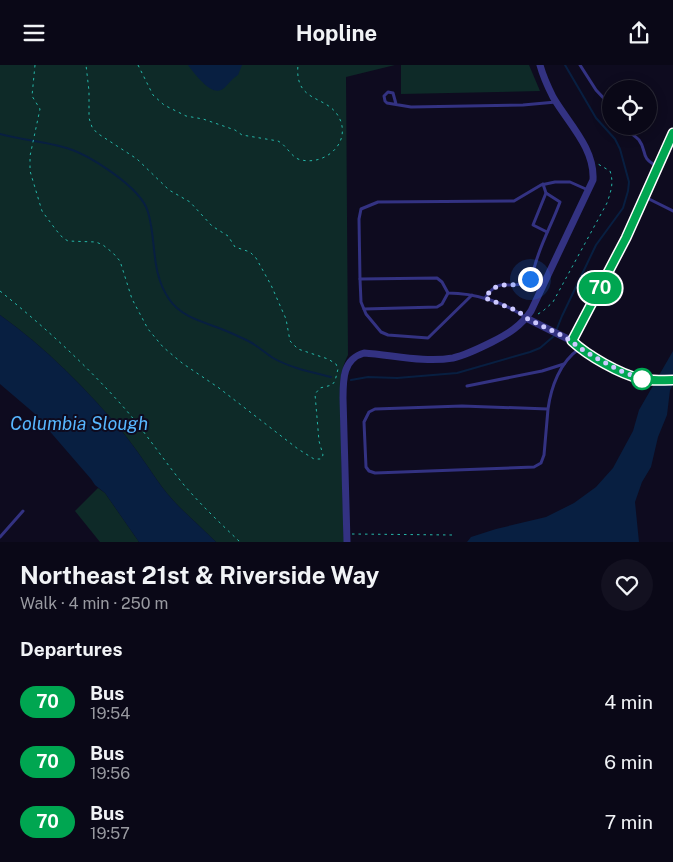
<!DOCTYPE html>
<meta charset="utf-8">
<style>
body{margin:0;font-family:"Public Sans",sans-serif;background:#131120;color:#f1f3f6;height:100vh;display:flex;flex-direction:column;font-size:19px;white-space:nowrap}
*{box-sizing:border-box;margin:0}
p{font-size:16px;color:#999aa1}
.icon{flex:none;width:28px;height:28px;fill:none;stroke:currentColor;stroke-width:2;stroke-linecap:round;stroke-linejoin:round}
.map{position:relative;height:477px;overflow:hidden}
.panel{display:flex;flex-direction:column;background:#0a0817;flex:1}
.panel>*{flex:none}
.badge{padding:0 10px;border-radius:16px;font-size:18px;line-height:32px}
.tools{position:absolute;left:602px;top:15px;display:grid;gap:10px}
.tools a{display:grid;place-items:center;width:55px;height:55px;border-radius:50%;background:#0a0817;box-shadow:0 2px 12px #0003,0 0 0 1px #2a2936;font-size:25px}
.you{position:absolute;width:25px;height:25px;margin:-12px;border:4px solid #fff;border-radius:50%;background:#1a73e8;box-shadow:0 0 0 8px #1a73e833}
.map>.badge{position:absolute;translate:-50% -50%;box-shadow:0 0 0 2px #fff}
h2{padding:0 20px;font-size:19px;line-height:45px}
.round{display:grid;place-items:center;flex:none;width:52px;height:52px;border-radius:26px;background:#131120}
.headline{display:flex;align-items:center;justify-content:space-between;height:85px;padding:0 20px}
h1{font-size:24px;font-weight:700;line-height:38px}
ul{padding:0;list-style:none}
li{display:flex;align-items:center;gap:15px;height:60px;padding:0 20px}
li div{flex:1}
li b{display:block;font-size:19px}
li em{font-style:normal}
li .badge{min-width:55px;font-weight:700;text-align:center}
header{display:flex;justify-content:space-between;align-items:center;height:65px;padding:0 20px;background:#0a0817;font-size:22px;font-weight:700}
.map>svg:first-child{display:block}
.green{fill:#0e2a28}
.water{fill:#081f41}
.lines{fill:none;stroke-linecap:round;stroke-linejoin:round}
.stream{stroke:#081f41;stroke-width:2}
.path{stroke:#25b7a9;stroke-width:1;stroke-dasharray:2.5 4;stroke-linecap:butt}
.service{stroke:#333282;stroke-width:3}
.minor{stroke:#333282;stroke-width:7}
.tertiary{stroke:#333282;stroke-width:9}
.line-casing{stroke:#fff;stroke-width:11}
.line{stroke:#00a651;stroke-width:8}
.walk{stroke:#cdc9ff;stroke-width:5;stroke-dasharray:0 9}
.stop-dot{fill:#fff;stroke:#00a651;stroke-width:2.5}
.labels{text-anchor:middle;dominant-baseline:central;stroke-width:4;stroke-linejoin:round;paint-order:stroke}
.water-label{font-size:18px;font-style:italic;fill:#57b7ff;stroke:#0e0b1f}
</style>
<header><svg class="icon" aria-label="menu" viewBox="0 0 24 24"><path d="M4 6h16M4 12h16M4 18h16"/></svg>Hopline<svg class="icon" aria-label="share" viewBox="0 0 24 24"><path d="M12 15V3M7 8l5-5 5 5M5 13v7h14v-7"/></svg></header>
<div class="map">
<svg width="673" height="477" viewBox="0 0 673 477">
<rect width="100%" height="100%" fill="#0e0b1f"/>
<!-- green -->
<g class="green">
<path d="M0,0H395L346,12L348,290C337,311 340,335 341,358C341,398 343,437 344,477H216C198,459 177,442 162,422C149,404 138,386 124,369C88,325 46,283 0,250Z"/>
<polygon points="401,0 529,0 540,26 401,29"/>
<polygon points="98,423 105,428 139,477 100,477 75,446"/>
</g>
<!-- water -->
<g class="water">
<path d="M188,0H242L238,10C231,14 226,23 221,25C210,30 194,8 188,0Z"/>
<path d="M0,250C46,283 88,325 124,369C138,386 149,404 162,422C177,442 198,459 216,477H139L105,428L95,420L91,414L34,348L0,319Z"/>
<polygon points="673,286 673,320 670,325 667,350 658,372 651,402 642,417 635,437 639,477 467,477 471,472 496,464 546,452 574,438 596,422 613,403 633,366 639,345"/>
</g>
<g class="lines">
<!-- stream -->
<g class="stream">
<path d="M0,69C21,75 42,76 63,82C87,88 141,122 148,147C157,177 150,206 169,234C183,255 210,258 231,268C239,272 248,275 255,280C261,284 267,289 273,293C291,303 311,307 331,312"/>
<polyline points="556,266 562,251 596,180 623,143 628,126 629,117 620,84 615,74 596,53 565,0"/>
<polyline points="351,315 368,312 397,313 457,308 530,287 540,283 554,271"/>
</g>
<!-- path -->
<g class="path">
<polyline points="35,0 32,31 40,44 30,91 30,106 42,146 56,165 63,173 68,176 96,177 103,180 113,188 120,196 132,234 148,264 163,282 182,298 219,323 298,384 314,394 321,394 323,390 319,376 315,329 320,323 332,320 335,316 338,304 336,299 328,294 298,284 290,276 286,254 271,220 256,193 250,187 235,182 228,171 212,161 190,137 169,125 137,94 97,68 92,62 89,53 89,26 86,0"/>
<path d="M138,0L153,30L164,40L186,51L203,54L235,65L242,70L278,76C286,80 290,90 298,94C321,102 349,82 341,57C331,28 294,41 298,0"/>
<path d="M0,226C42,260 82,296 118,336C142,362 161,392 184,420C201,440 221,459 240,477"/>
<path d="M538,249L543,246L553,237L607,138C611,126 614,118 610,106L598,99"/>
<polyline points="352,469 453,470"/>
</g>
<!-- service -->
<g class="service">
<polyline points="580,0 596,25 611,41"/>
<polyline points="396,39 393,28 388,27 384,31 385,36 387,38 411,42 523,40 556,37"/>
<path d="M624,61C628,67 634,70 639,75C648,87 639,92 657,101"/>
<polyline points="546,128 533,160 547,167"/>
<polyline points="645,132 673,146"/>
<polyline points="360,214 361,237 366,249 381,267 388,270 428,273 472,230"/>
<path d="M485,233C500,210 509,226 526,217C532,214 533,206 535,200C541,178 552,159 560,137L546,128L543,119"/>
<polyline points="364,244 437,242 442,239 448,228"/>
<path d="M526,253C505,237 474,228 448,228L442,217L437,213L360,214L359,154L361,144L378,137L514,136L541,120L555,117H570L588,125"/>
<polyline points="467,321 542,306 564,299"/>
<path d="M548,344L544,390L541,398L534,402L375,408L369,406L366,402L364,357L369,347L375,344L462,341L548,344C551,322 560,297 579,284"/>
<polyline points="0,472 23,446"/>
</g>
<!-- minor -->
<g class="minor">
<polyline points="526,253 572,276"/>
<path d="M347,477L343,333C343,314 343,294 364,288C393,290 424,298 453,293C466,290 480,283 492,277C508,269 521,261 531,246L593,115C595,83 568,58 553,32C548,22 543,11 540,0"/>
</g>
<!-- tertiary -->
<path class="tertiary" d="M673,68L626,173L572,276C588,291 620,309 641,314C652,316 662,315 673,315"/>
</g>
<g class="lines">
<!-- line casing -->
<g class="line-casing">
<path id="line" d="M673,68L626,173L572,276C588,291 620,309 641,314C652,316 662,315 673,315"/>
</g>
<!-- line -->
<use href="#line" class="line"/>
<!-- walk -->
<path class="walk" d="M530,214C513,227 500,210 485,233L518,246L526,253L565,272L580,283L598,294L623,307L642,314"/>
</g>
<!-- markers -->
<circle class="stop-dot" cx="642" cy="314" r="10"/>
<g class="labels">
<!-- water labels -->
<g class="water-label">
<text x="79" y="358">Columbia Slough</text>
</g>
</g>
</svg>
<div class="tools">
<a><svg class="icon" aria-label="locate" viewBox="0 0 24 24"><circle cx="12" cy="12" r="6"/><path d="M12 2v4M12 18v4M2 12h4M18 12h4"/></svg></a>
</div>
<div class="you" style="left:530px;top:214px"></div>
<b class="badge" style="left:600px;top:223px;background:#00a651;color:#fff">70</b>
</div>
<section class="panel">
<div class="headline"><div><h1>Northeast 21st &amp; Riverside Way</h1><p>Walk · 4 min · 250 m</p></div><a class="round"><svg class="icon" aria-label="heart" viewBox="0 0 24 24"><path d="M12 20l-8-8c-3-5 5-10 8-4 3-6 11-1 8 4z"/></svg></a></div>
<h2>Departures</h2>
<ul>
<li><span class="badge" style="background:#00a651;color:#fff">70</span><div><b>Bus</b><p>19:54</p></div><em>4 min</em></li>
<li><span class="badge" style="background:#00a651;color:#fff">70</span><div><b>Bus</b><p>19:56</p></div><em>6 min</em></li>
<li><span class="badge" style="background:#00a651;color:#fff">70</span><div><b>Bus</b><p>19:57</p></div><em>7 min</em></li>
</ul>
</section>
